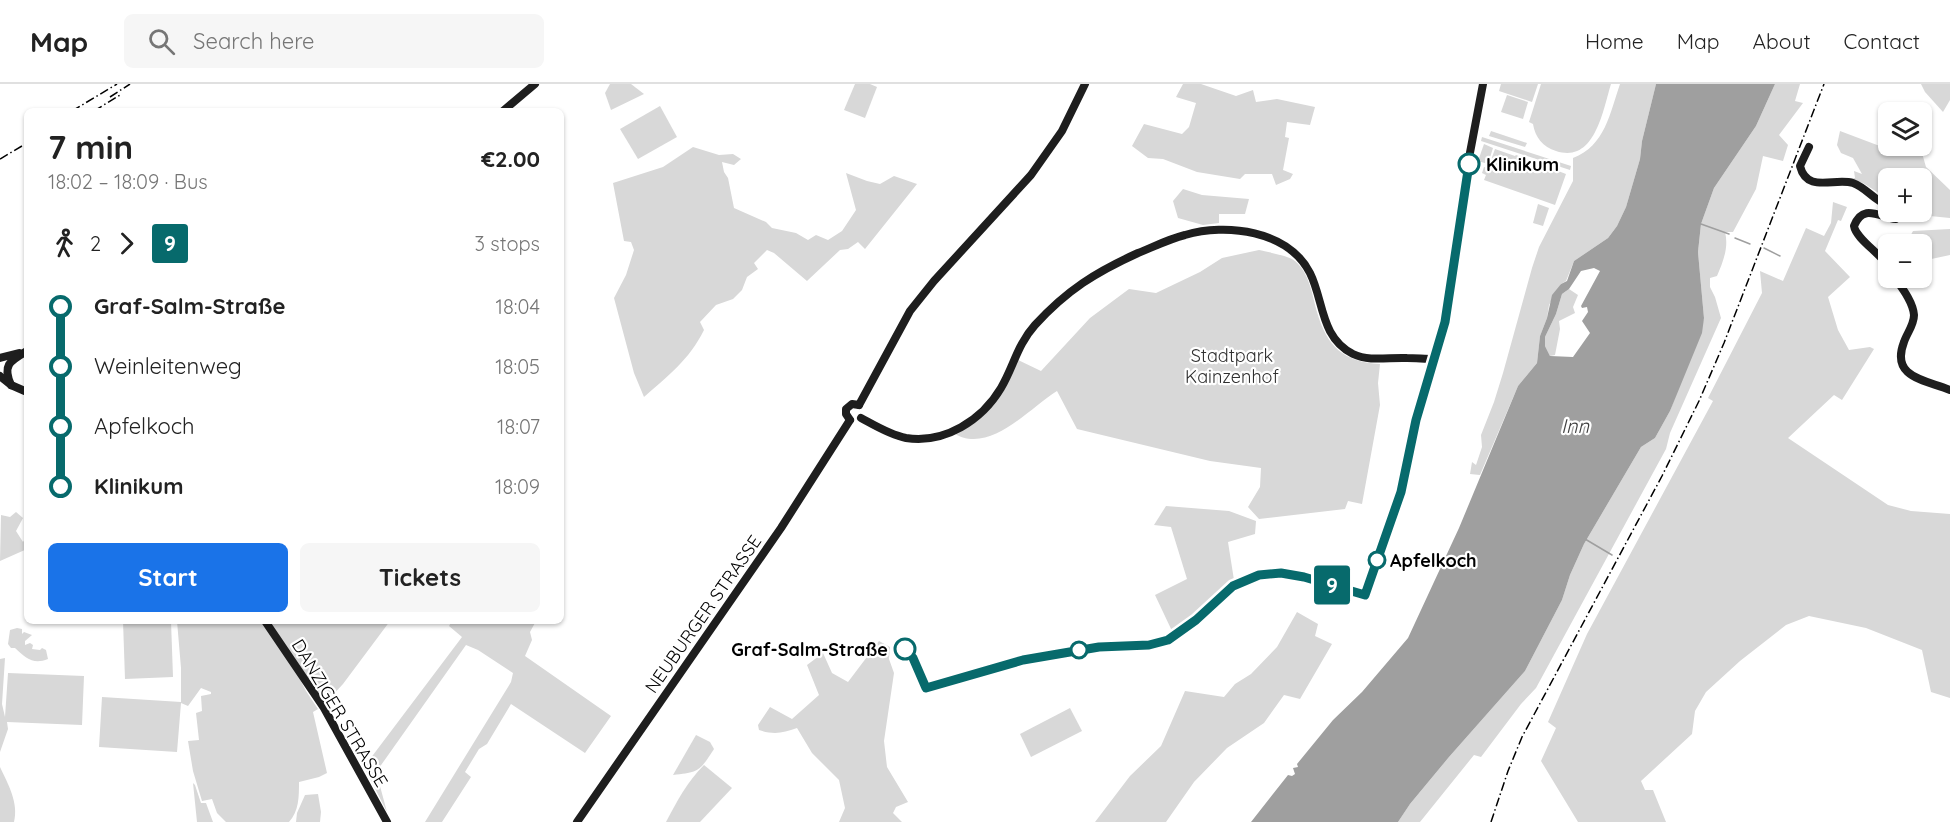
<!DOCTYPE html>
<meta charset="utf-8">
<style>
body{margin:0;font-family:Quicksand,sans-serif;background:#f6f6f6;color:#222;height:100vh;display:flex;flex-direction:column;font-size:22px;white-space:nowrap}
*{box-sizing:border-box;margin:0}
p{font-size:20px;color:#767676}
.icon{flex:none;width:33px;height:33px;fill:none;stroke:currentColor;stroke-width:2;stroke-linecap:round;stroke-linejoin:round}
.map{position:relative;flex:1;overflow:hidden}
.drawer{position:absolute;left:24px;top:24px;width:540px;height:516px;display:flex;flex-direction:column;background:#fff;border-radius:9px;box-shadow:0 2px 4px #0004}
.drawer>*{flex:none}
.badge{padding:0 12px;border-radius:4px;font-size:21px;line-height:39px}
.fabs{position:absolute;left:1878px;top:18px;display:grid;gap:12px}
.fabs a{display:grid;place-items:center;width:54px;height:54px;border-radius:9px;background:#fff;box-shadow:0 2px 4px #0004;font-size:30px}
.map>.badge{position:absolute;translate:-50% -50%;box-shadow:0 0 0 3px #fff}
.legs{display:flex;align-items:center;gap:9px;height:66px;padding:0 24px;font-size:20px}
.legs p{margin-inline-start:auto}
.head{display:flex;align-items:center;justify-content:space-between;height:102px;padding:0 24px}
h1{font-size:33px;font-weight:700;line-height:45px}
.primary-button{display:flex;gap:12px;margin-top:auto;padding:12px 24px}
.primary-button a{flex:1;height:69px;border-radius:9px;background:#1a73e8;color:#fff;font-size:24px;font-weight:700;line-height:69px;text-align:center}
.primary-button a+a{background:#f6f6f6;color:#222}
ul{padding:0 24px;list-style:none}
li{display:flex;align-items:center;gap:21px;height:60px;font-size:22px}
li i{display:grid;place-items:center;width:9px;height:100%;margin:0 8px;background:currentColor}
li i::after{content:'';width:15px;height:15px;margin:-8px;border:4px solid;border-radius:50%;background:#fff}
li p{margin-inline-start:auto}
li:first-child i{background:linear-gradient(#0000 50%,currentColor 0)}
li:last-child i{background:linear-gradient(currentColor 50%,#0000 0)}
header{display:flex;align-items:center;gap:36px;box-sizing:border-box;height:84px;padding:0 30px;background:#fff;border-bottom:2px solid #e0e0e0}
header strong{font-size:28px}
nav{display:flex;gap:33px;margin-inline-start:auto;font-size:21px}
.search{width:420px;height:54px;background:#f6f6f6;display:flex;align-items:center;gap:15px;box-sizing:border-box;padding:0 21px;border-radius:9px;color:#767676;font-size:22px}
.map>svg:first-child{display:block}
.green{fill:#d8d8d8}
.water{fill:#9f9f9f;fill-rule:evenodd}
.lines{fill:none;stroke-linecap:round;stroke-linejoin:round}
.stream{stroke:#9f9f9f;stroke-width:1.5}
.secondary{stroke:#1e1e1e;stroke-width:8}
.rail{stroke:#000;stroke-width:1.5;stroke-dasharray:9 3 1.5 3;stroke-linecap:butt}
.line-1-casing{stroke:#fff;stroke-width:14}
.line-1{stroke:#076a6c;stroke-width:9}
.stop-1-dot{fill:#fff;stroke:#076a6c;stroke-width:3}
.labels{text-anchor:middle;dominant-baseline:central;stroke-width:4.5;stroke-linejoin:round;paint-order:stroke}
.stop-label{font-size:18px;font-weight:bold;fill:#000;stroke:#fff;text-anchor:start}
.park-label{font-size:18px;fill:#2f2f2f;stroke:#fff}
.street-label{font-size:18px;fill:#000;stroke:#fff}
.water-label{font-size:20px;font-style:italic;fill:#404040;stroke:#fff}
</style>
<header>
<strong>Map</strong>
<div class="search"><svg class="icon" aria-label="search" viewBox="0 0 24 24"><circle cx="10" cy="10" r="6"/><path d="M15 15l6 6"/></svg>Search here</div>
<nav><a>Home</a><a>Map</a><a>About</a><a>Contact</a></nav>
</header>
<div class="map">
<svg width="1950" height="738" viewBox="0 0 1950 738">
<rect width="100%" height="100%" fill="#fff"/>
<!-- green -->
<g class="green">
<polygon points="610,0 631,0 644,10 611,26 605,9"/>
<polygon points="855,0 870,0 877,3 865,34 844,26"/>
<polygon points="1183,0 1201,0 1236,12 1253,6 1256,18 1277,15 1315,23 1310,41 1287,38 1285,53 1289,54 1283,86 1293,90 1290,95 1276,101 1272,90 1245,90 1240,95 1197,88 1163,75 1148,74 1132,62 1144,40 1182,50 1189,43 1196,19 1176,13"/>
<polygon points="1501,0 1538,0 1532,18 1499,7"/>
<path d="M1541,0H1611C1603,26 1595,80 1556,67C1543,63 1535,53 1533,40L1529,38Z"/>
<path d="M1620,0H1656L1642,57L1640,75L1626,123L1617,142L1608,154L1574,177L1566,197L1561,200L1549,221L1547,234L1540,252L1537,279L1518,302L1480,391L1470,390L1472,378L1476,381L1482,363L1481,351L1494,318L1503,289L1532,184L1539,163L1573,97V74C1605,62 1610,29 1620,0Z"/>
<path d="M1775,0H1800L1795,17L1803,19L1779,51L1788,61L1783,77L1763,72L1756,105L1733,148H1725C1729,163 1723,178 1717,192L1710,194V203L1715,213L1721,234L1670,349L1666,365L1536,604L1521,620L1481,673L1474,671L1420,738H1398L1410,720L1449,673L1525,587L1562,516L1570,491L1584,460L1641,363L1655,354L1670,327L1704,234L1698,168L1701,140L1714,104L1756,42Z"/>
<polygon points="1921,0 1950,0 1950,16 1943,28 1925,8"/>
<polygon points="1507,11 1528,18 1523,35 1501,28"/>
<polygon points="660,22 677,53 638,75 620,45"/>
<polygon points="1491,47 1527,59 1525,63 1489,52"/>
<polygon points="1840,47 1885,64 1888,60 1920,62 1926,83 1950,106 1950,134 1910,130 1907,128 1922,128 1922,94 1888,94 1888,115 1863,99 1848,95 1831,96 1855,94 1854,87 1862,90 1853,74 1841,69 1837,61"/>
<polygon points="1482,53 1571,82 1570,86 1481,57"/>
<polygon points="1484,60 1493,64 1488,80 1478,77"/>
<path d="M693,63L719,71L733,70L741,75L734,81L722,78L724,88L728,94L734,124L766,138L772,144L796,149L808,156L816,151L828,156L842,147L856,126L846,89L867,97L880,100L894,92L917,100L865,165L858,158L848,165L840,166L807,197L774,169L767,166L754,179L758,185L747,193L742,206L733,215L716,221L700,238L704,246C689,276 669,291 644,313L634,289L614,214L626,191L634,166L631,158L624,157L613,99L663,83Z"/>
<polygon points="1495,65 1515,72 1516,71 1566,90 1555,121 1484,96 1486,91 1482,89 1484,83 1488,84"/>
<polygon points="1183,105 1202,111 1249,115 1245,130 1219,130 1219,139 1203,141 1178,134 1173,117"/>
<polygon points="1833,118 1847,123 1841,137 1838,136 1825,167 1850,193 1828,213 1838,246 1849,266 1870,263 1874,265 1842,316 1834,311 1788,354 1888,421 1911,427 1950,430 1950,614 1931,608 1922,566 1866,544 1809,532 1786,541 1740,577 1706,608 1695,627 1692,650 1641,697 1645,706 1653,706 1666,738 1578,738 1541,677 1556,644 1548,638 1587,550 1713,317 1708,314 1762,209 1760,187 1783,197 1806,144 1824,152 1831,139"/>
<polygon points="1538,120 1549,124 1543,142 1533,139"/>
<polygon points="1950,145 1950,171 1922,177 1922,160 1896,160 1899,156 1906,160 1913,147"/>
<path d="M1259,166C1268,168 1289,172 1295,177C1310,190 1312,211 1317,228C1327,263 1344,278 1380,280L1378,299L1380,321L1362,420L1348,417L1345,425L1259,435L1248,423L1260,403L1261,384L1210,377L1077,345L1057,307C1028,325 988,373 952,348L989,321L1014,274L1041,287L1090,234L1129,205L1156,209L1200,188L1222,174Z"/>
<polygon points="1569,205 1578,211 1573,223 1575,229 1559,237 1560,245 1555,271 1550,272 1545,262 1545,253 1556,230 1562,210"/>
<polygon points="1166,422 1229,427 1256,437 1255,450 1228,458 1234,496 1229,499 1202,525 1172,547 1155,511 1187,495 1171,443 1154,441"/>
<polygon points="16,428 23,434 16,447 23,458 27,452 27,465 0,477 1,431 10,433"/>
<polygon points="1297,528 1318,540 1315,552 1332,560 1300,615 1284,611 1264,639 1227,664 1194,698 1166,738 1095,738 1130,692 1161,662 1185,607 1224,613 1235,600 1251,590 1277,563"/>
<polygon points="123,537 171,537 173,593 125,595"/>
<path d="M177,537H390L343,600L331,613H320L282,561L306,607L318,625L313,628L327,689L319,693L299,698C299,713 299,727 289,738H226L217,729L212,715L202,717L193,687L188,657L199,656L196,629L202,627L201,612L211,610V608L201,604L188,622L181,619L177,668L99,663L102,613L181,618V584Z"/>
<polygon points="452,537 536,537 530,548 532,556 525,572 611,632 585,669 511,620 487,660 479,665 465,688 471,693 442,738 425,738 511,598 513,589 478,566 466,561 379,684 377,691 387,728 364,683 462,553 449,542"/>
<path d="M17,544L22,545V550L24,548L32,551L25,557V561L30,559L33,561L32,565L40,566L42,564L46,566L48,575C33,581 26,574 15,564H11L8,560L10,546Z"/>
<path d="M879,557L890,563L889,575L894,589L884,657L887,683L908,718L896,723L893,729L902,738H839L845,724L839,696L812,669L797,644C783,649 774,651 759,646L758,641L770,623L792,635L819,611L807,581L823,569L832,589L848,598Z"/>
<polygon points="5,574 2,620 5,633 8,589 84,592 82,641 7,638 8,645 0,668 0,575"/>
<polygon points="1070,624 1082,647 1031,673 1020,650"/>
<path d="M696,651L710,658L714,665C699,688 699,688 673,691Z"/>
<path d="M704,681L732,704L700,738H666C677,717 687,698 704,681Z"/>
<path d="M0,683C8,700 19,719 14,738H0Z"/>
<polygon points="193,699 195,701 201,719 206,719 213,738 197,738"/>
<polygon points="318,710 321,728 320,738 296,738 297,729 305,711"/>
</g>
<!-- water -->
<path class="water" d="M1656,0H1775L1756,42L1714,104L1701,140L1698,168L1704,234L1702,249L1670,327L1655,354L1641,363L1584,460L1570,491L1562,516L1525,587L1449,673L1410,720L1398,738H1251L1288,691L1292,692L1295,690L1293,684L1298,683L1297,680L1333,636L1362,608L1408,554L1459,444L1518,302L1537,279L1540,252L1547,234L1552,211L1561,200L1567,197L1574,177L1608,154L1617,142L1626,123L1640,75L1642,57ZM1594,184L1600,187L1581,222L1582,224L1587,223L1588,228L1582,237L1590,249L1573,273L1550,272L1545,262V253L1556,230L1562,210L1569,205L1581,187Z"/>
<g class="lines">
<!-- stream -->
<g class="stream">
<polyline points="1701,140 1729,150"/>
<polyline points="1735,154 1750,160"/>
<polyline points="1764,164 1780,172"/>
<polyline points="1585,455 1612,471"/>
</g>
<!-- secondary -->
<g class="secondary">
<polyline points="503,27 535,0"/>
<path d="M1809,63L1800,82C1807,110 1835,93 1853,99C1867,104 1874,117 1888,121"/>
<path d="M1888,182C1880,169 1856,155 1854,142C1863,119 1879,133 1896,135L1901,131L1900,128"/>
<path d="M1895,194C1902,204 1913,218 1914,231C1914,241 1907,249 1904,258C1890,294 1926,296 1950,306"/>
<polyline points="0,274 19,269"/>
<polyline points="0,292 11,301 27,308"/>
<path d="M11,301C2,281 10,277 27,267"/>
<polyline points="859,321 910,227 934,197 1031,91 1062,47 1085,0"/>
<path d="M861,334C874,341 890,351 906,354C945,360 982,336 1001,304C1014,282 1017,261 1035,241C1067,206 1096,188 1138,169C1153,163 1169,155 1185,151C1226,139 1288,146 1310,189C1324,217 1320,253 1353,270C1370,278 1389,273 1407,274C1416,274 1425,275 1434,275L1445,239L1465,95L1483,0"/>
<polyline points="850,336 846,330 846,325 852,320 859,321"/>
<polyline points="265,537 324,624 387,738"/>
<polyline points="577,738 781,444 850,336"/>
</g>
<!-- rail -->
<g class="rail">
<polyline points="110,13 130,0"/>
<polyline points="72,27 117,0"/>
<polyline points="94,27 120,11"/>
<polyline points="0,75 27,59"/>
<polyline points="1491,738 1508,687 1522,653 1662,392 1699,317 1724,259 1824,0"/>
</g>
</g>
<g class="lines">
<!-- line-1 casing -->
<g class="line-1-casing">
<polyline id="line-1" points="905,565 913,574 926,604 1023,576 1099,563 1149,561 1168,556 1196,536 1233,502 1259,491 1281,489 1304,493 1365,511 1401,408 1416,336 1445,238 1469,80"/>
</g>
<!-- line-1 -->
<use href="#line-1" class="line-1"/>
</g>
<!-- markers -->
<g class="stop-1-dot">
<circle cx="1469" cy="80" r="10"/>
<circle cx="1377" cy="476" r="8"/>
<circle cx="905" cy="565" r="10"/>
<circle cx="1079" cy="566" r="8"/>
</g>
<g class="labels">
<!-- stop labels -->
<g class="stop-label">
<text x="1486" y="80">Klinikum</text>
<text x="1390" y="476">Apfelkoch</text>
<text x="888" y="565" text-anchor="end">Graf-Salm-Straße</text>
</g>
<!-- park labels -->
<g class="park-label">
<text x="1232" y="271">Stadtpark<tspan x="1232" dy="21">Kainzenhof</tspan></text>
</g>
<!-- street labels -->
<g class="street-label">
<text transform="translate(703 530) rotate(-55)">NEUBURGER STRASSE</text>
<text transform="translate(340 629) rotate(59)">DANZIGER STRASSE</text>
</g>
<!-- water labels -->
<g class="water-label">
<text x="1575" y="341">Inn</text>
</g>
</g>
</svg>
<div class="fabs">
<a><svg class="icon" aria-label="layers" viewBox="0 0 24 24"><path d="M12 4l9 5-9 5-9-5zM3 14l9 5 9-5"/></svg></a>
<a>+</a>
<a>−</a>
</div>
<b class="badge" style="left:1332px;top:501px;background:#076a6c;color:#fff">9</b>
<section class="drawer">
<div class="head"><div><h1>7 min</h1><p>18:02 – 18:09 · Bus</p></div><b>€2.00</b></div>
<div class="legs"><svg class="icon" aria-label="walk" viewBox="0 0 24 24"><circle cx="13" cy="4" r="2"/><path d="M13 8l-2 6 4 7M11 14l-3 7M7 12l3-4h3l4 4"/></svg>2<svg class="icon" aria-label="forward" viewBox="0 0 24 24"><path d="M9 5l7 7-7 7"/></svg><b class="badge" style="background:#076a6c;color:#fff">9</b><p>3 stops</p></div>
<ul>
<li><i style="color:#076a6c"></i><b>Graf-Salm-Straße</b><p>18:04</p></li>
<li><i style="color:#076a6c"></i><span>Weinleitenweg</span><p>18:05</p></li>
<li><i style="color:#076a6c"></i><span>Apfelkoch</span><p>18:07</p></li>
<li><i style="color:#076a6c"></i><b>Klinikum</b><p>18:09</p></li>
</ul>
<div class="primary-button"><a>Start</a><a>Tickets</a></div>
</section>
</div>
